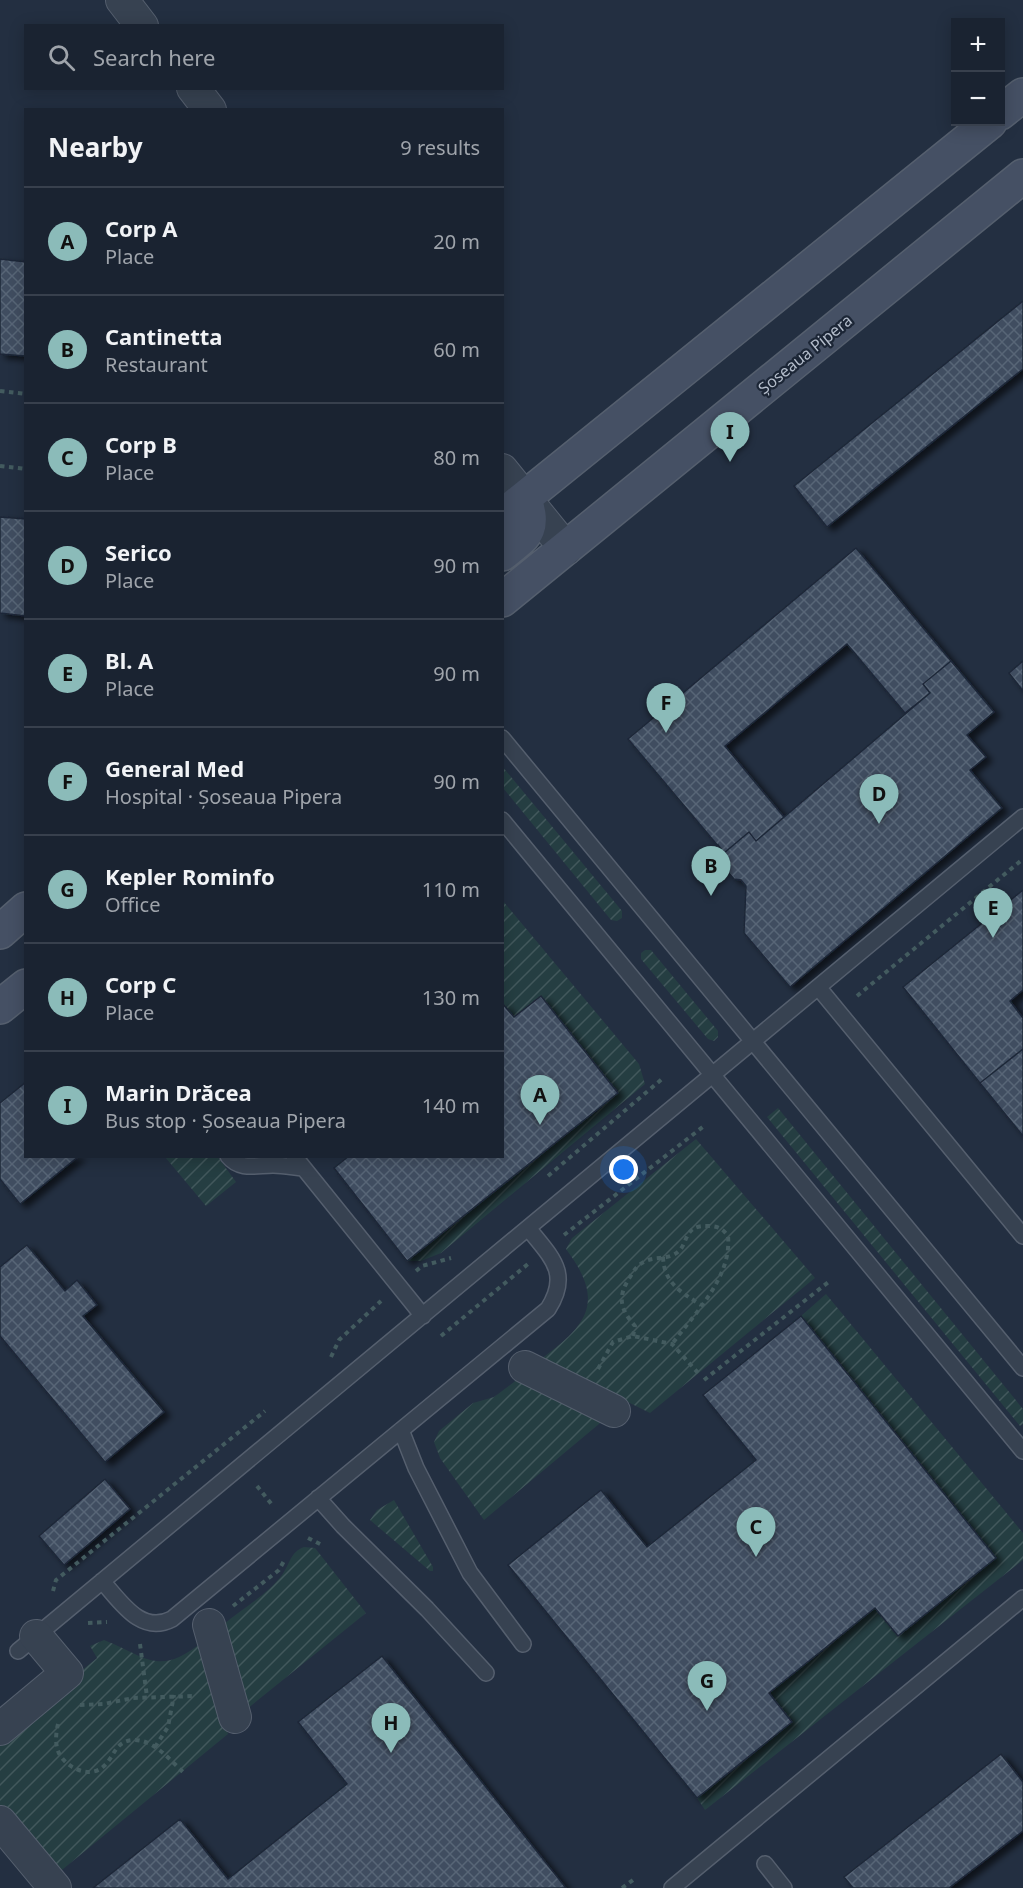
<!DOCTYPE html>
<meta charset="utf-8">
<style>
:root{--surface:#1a2331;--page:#272f3d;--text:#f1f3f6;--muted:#9fa4ab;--line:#38404d;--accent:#8bbbb9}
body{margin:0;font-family:"Noto Sans",sans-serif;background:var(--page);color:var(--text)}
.controls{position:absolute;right:18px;top:18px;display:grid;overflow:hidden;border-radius:0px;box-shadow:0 3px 15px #0003}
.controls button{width:54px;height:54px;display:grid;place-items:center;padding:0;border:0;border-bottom:2px solid var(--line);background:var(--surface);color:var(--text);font:30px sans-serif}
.you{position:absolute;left:624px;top:1170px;width:21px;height:21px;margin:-15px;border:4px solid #fff;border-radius:50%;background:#1a73e8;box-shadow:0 0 0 9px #1a73e833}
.badge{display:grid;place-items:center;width:39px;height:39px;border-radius:50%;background:var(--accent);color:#111;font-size:20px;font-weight:700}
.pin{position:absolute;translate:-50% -50px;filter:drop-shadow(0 2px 3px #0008)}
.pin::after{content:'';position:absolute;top:32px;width:21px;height:18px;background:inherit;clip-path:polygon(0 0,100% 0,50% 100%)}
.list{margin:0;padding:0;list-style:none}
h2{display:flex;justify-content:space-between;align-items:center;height:78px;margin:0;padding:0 24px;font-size:26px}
h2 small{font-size:20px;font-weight:400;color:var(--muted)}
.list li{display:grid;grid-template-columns:39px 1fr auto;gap:18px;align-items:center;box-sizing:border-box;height:108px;padding:0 24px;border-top:2px solid var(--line)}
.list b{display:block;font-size:22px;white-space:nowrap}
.list p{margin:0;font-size:20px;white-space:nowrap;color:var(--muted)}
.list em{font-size:20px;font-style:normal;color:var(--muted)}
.icon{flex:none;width:33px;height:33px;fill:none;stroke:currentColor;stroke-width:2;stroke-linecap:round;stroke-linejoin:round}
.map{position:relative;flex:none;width:1023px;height:1888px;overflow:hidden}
.search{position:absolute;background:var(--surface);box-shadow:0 3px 15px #0003;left:24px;top:24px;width:480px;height:66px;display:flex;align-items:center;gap:15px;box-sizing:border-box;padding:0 21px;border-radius:0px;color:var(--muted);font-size:22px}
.panel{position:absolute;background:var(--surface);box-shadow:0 3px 15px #0003;left:24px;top:108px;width:480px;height:1050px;border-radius:0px}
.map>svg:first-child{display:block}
</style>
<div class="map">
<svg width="1023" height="1888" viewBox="0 0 1023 1888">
<defs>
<pattern id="garden-furrows" width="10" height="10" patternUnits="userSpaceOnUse" patternTransform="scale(1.5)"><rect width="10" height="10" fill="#253e42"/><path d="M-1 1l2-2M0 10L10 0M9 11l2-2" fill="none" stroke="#42585c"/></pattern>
<pattern id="building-cross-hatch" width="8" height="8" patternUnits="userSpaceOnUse" patternTransform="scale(1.5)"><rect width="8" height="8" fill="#3f4d61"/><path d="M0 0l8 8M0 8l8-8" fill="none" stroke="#586576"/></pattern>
<filter id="shadow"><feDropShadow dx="6" dy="4" stdDeviation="3" flood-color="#0009"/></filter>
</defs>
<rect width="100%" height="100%" fill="#232f41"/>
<path fill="url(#garden-furrows)" d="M502,766L622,911V918L617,921L611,920L503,788Z
M503,901L639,1064L645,1084L441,1253L421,1261H407L618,1093L541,996L514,1017L503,1003Z
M645,950H651L718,1031V1037L714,1041L708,1039L641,959V953Z
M778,1108L1023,1409V1424L1020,1426L767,1117Z
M696,1139L815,1278L650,1413L541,1359C589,1324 605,1301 566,1249L572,1238Z
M165,1157H218L236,1182L206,1206Z
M826,1294L1023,1533V1560L705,1810L697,1798L792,1722L769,1693L875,1608L898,1636L996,1558L801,1316Z
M522,1376L605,1419L484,1520L440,1458L434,1442L439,1431L473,1403L494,1397Z
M394,1500L433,1567V1571H430L370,1520L377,1510Z
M304,1547L315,1548L366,1613L247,1709L224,1624C242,1609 268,1594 282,1575C290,1564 290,1552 304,1547Z
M104,1640C147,1657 159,1677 202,1642L228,1734L57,1874L0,1808V1737L97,1658L90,1646Z"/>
<path fill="url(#building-cross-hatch)" stroke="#1e2838" stroke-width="1.5" filter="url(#shadow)" d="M0,259L26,262V356L0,354Z
M1023,301V369L827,527L794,486Z
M0,517L26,519V616L0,613Z
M856,548L951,661L923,684L930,693L905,713L847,644L725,746L784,817L756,841L749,832L724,853L628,739Z
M951,661L994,712L967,735L986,757L970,770L1002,808L790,987L744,933L746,886L741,880L734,879L711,852L718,845L724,853L749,832L756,841L930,693L923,684Z
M1023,661V691L1009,673Z
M1023,890V990L1010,1001L1023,1018V1049L980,1083L903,987Z
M541,996L618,1093L407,1261L334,1168L349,1156H502V1003L514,1017Z
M1023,1049V1136L980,1083Z
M26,1082V1156H79L20,1204L0,1179V1103Z
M27,1245L65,1291L77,1280L97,1305L83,1316L164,1412L105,1462L0,1336V1267Z
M801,1316L996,1558L898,1636L875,1608L769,1693L792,1722L697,1798L508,1565L601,1490L647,1547L756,1460L703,1395Z
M105,1479L130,1509L64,1565L39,1536Z
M382,1656L566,1888H93L180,1819L228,1879L347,1784L298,1722Z
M1001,1754L1023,1782V1831L949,1888H853L844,1877Z"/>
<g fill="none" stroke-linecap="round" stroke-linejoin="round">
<defs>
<path id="lane" d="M502,738L1023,1368
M502,820L1023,1451
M818,987L1023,1236
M228,1156C240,1171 257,1165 273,1165C283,1165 293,1167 303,1168
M294,1156L423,1316
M401,1430L416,1468L470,1573L523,1644
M318,1498L343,1526L427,1609L486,1673
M102,1581C121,1602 141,1635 172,1619L548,1309C571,1273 551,1257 528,1228
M18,1651L1023,817
M765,1864L784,1888
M672,1888L1023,1598"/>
<path id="street" d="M122,0L142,26
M193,88L210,110
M502,470L566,549
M525,1367L614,1411
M209,1625L235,1717
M0,1729L67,1673L36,1636
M0,1822L55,1888"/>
<path id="secondary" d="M1000,113L1023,95
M502,516L990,122
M502,554C528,533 535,531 525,498
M502,600L1023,176
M0,932L26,909
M0,1007L26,986"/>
</defs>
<use href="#lane" stroke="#555f6e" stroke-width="18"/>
<use href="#street" stroke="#555f6e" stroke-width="34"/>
<use href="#secondary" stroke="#555f6e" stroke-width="36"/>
<path stroke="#435b5f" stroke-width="4" stroke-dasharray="4.5 4.5" stroke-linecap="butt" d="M0,391L26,394
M0,466L26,469
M857,996L1023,859
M548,1176L662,1079
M564,1235L704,1126
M663,1257C664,1283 681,1292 701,1305
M416,1271L422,1266L451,1258
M441,1336L528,1264
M633,1336L635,1326C620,1309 617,1297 630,1277C634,1270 638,1264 646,1261C654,1257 665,1259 673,1255C691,1247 680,1224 709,1226C718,1226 723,1229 728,1236C732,1277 695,1313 672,1344
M331,1357L339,1340L381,1301
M598,1369L613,1342L633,1336L672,1344L699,1374
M704,1380L831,1280
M257,1486L273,1506
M308,1538L324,1546
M53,1591L56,1580L265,1411
M233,1606L279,1570L285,1559
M88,1623L107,1622
M140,1644L147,1697
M80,1705L104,1704L133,1698L195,1696
M58,1724C56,1732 55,1743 58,1751C64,1767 90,1780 104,1766C115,1756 115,1741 133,1740C153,1739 169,1759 183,1772
M155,1747L168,1727L174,1695
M622,1888L633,1880"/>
<use href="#lane" stroke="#374251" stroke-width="15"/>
<use href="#street" stroke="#374251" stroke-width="32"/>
<use href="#secondary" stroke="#455064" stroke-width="33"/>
</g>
<g text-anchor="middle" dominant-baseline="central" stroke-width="4.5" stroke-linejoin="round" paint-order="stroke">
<g font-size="16" fill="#b4bdcb" stroke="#1c2636">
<text transform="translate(805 354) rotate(-39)">Șoseaua Pipera</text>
</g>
</g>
</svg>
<div class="controls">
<button>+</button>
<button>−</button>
</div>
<div class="you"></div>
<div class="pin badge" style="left:540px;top:1125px">A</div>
<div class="pin badge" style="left:711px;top:896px">B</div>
<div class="pin badge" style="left:756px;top:1557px">C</div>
<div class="pin badge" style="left:879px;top:824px">D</div>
<div class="pin badge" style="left:993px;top:938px">E</div>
<div class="pin badge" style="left:666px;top:733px">F</div>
<div class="pin badge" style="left:707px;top:1711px">G</div>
<div class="pin badge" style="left:391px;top:1753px">H</div>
<div class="pin badge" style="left:730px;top:462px">I</div>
<div class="search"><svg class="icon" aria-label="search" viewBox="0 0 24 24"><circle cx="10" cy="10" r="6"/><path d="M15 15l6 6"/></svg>Search here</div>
<section class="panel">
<h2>Nearby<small>9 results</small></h2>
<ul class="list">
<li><span class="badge">A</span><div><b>Corp A</b><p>Place</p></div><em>20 m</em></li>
<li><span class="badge">B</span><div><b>Cantinetta</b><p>Restaurant</p></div><em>60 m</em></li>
<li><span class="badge">C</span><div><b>Corp B</b><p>Place</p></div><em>80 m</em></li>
<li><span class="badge">D</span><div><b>Serico</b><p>Place</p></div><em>90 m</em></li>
<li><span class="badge">E</span><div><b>Bl. A</b><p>Place</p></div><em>90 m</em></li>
<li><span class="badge">F</span><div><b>General Med</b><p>Hospital · Șoseaua Pipera</p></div><em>90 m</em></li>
<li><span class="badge">G</span><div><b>Kepler Rominfo</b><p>Office</p></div><em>110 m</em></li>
<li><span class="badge">H</span><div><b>Corp C</b><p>Place</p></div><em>130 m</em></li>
<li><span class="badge">I</span><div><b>Marin Drăcea</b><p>Bus stop · Șoseaua Pipera</p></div><em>140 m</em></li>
</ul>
</section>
</div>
